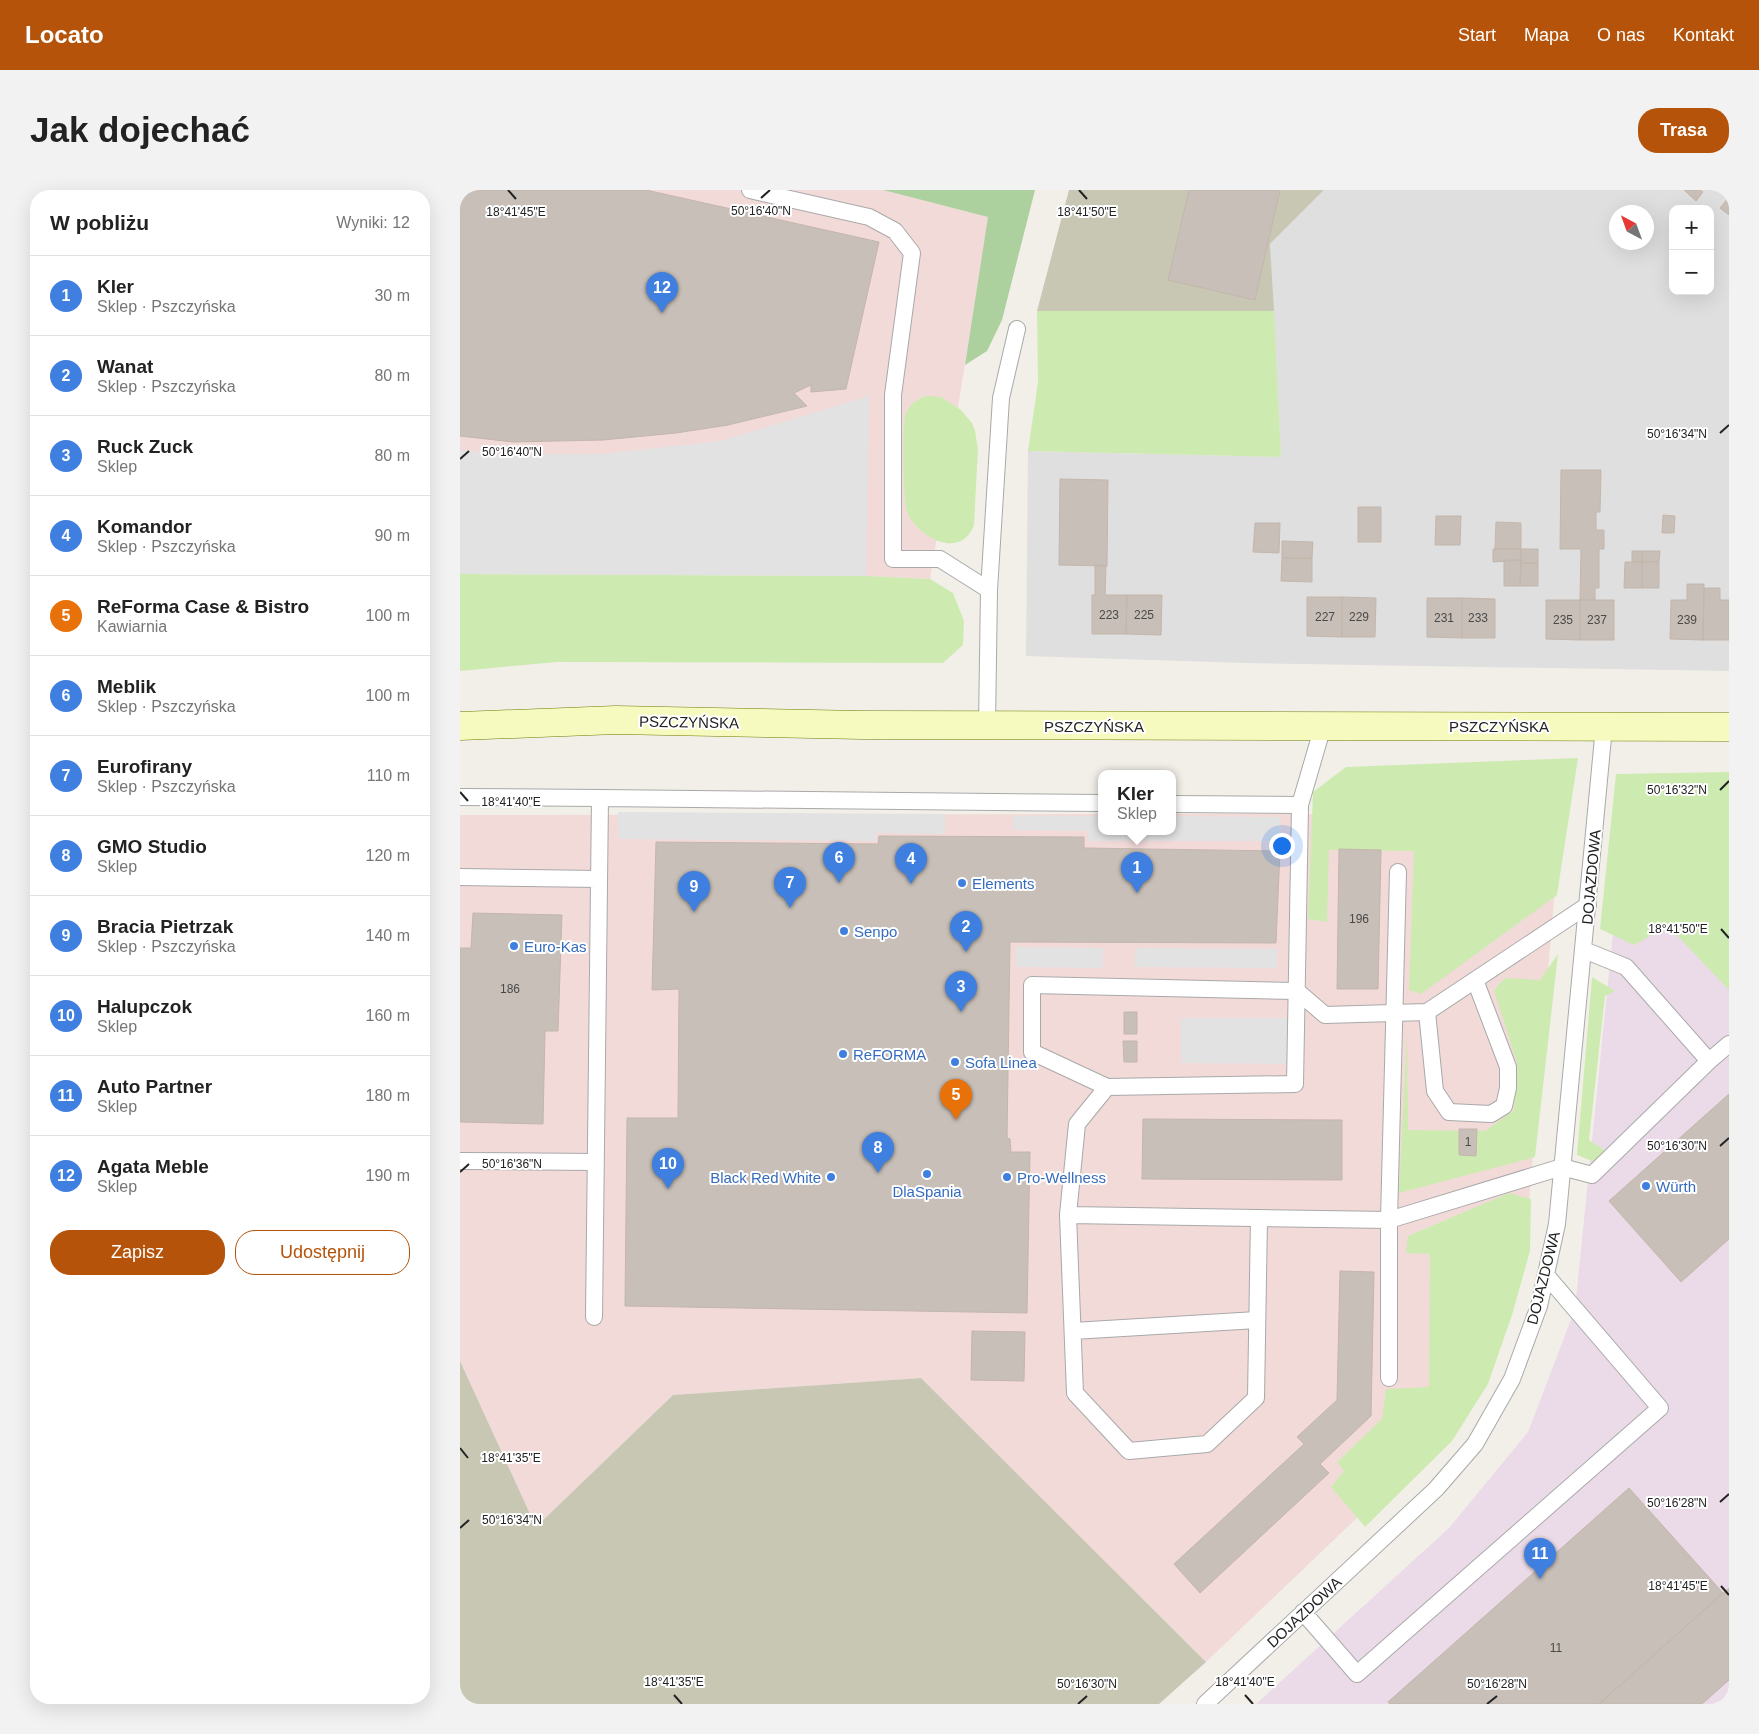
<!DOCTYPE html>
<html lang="pl">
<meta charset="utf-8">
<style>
:root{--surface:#fff;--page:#f2f2f2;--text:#222;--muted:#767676;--line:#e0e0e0;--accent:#b45309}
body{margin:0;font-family:Helvetica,sans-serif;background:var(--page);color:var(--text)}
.controls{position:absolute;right:15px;top:15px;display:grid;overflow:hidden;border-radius:10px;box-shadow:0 5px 20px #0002}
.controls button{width:45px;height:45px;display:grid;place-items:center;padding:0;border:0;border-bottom:1px solid var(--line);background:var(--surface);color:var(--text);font:25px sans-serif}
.compass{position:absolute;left:1149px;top:15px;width:45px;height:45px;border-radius:50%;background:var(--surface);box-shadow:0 5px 20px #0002;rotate:319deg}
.you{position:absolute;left:821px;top:655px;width:18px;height:18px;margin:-12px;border:4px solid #fff;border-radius:50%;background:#1a73e8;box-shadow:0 0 0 8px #1a73e833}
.badge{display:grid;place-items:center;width:32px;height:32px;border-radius:50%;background:var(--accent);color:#fff;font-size:16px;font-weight:700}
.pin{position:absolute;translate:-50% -41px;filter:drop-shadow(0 1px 2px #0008)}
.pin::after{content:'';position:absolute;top:26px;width:18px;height:15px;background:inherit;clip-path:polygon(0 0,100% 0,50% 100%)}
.popup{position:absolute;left:638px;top:580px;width:78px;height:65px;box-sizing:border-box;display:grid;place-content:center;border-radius:10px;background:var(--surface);filter:drop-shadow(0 1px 4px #0005);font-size:16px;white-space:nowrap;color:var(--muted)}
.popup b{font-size:19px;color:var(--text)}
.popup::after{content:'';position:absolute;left:50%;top:100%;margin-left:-10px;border:10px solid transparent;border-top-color:var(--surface)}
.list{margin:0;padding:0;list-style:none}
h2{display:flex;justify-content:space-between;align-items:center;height:65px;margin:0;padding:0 20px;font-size:21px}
h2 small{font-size:16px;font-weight:400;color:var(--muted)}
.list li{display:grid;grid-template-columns:32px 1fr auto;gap:15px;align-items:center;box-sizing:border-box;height:80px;padding:0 20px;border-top:1px solid var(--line)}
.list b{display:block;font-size:19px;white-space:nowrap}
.list p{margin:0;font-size:16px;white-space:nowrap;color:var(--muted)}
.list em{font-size:16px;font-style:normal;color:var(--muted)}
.actions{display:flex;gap:10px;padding:15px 20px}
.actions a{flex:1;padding:11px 0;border:1px solid var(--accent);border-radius:20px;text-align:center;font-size:18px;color:var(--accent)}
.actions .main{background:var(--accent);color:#fff}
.map{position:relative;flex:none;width:1269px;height:1514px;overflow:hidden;border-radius:20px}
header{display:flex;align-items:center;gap:30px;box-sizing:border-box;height:70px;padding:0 25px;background:var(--accent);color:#fff}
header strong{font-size:24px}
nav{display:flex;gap:28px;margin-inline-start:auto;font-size:18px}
.intro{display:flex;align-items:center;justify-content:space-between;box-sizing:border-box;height:120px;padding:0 30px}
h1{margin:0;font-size:35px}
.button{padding:12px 22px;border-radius:20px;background:var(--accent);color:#fff;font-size:18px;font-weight:700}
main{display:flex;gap:30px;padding:0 30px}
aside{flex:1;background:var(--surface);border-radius:20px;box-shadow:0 5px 20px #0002}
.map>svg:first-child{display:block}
</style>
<header>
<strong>Locato</strong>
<nav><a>Start</a><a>Mapa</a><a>O nas</a><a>Kontakt</a></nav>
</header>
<div class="intro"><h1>Jak dojechać</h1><a class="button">Trasa</a></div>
<main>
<aside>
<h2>W pobliżu<small>Wyniki: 12</small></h2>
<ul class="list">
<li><span class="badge" style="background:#3f7fe0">1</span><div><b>Kler</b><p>Sklep · Pszczyńska</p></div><em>30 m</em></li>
<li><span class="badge" style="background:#3f7fe0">2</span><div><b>Wanat</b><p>Sklep · Pszczyńska</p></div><em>80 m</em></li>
<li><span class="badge" style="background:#3f7fe0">3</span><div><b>Ruck Zuck</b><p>Sklep</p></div><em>80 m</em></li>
<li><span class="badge" style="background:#3f7fe0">4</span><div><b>Komandor</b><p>Sklep · Pszczyńska</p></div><em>90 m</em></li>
<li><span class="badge" style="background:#e8710a">5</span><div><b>ReForma Case &amp; Bistro</b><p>Kawiarnia</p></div><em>100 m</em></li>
<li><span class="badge" style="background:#3f7fe0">6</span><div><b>Meblik</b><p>Sklep · Pszczyńska</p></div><em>100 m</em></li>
<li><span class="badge" style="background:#3f7fe0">7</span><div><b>Eurofirany</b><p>Sklep · Pszczyńska</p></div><em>110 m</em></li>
<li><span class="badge" style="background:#3f7fe0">8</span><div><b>GMO Studio</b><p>Sklep</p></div><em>120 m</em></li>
<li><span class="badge" style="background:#3f7fe0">9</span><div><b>Bracia Pietrzak</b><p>Sklep · Pszczyńska</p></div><em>140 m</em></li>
<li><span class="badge" style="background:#3f7fe0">10</span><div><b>Halupczok</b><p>Sklep</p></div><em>160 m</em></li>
<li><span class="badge" style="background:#3f7fe0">11</span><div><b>Auto Partner</b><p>Sklep</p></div><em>180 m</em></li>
<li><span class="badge" style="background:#3f7fe0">12</span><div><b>Agata Meble</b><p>Sklep</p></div><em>190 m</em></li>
</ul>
<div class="actions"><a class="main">Zapisz</a><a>Udostępnij</a></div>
</aside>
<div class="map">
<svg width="1269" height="1514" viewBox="0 0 1269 1514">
<rect width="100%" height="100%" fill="#f2efe9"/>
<path fill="#e0dfdf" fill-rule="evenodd" d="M864,0H1269V481L785,473L566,466L568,261L821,267L810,54ZM1213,19H1250V101H1213ZM1156,22H1186V52H1156Z"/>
<path fill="#f2dad9" d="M0,0H423L529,27L470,389L406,386L0,384Z
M642,624V642H712V624H1101L1067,1036L967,1261L746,1472L461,1188L213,1205L76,1337L0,1171V625Z"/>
<path fill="#ebdbe8" d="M1165,624H1269V1514H796L989,1338L1068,1242L1115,1119Z"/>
<path fill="#c7c7b4" d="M609,0H864L810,54L814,121H577Z
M0,1171L76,1337L213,1205L461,1188L746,1472L699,1514H0Z"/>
<path fill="#cdebb0" d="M577,121H814L821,267L568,261L578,192Z
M466,206L481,207L501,220L512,233L515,241L518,259L514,335C501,371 457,347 447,322C443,312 442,231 446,223C450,214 457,209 466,206Z
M0,384L406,386L470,389L493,403L504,431L503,455L483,473L97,472L0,481Z
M1118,568L1097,705L961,804L949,800L954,661L869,660L867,732L848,729L853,602L886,577Z
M1269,582V800L1208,736L1174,755L1140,739L1156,584Z
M1098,764L1075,967L939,1003L947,841L948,940L1025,941L1054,920L1057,873L1034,800L1045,788L1080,790Z
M1132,787L1155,801L1145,806L1129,950L1146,961L1142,975L1117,965Z
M1049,1003L1071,1009L1070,1061L1052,1125L1028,1194L992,1251L905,1337L871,1297L884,1281L877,1272L922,1229L926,1199L969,1197L970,1064L946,1063L948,1046Z"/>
<path fill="#add19e" d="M423,0H575L542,130L527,161L505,175L528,27Z"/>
<path fill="#e2e2e2" d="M409,206L406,386L0,384V260L36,264H141L261,251Z
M158,622L485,624V644L416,643V651L158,649Z
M553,626H642V642H712V626L820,627V651H628V641L553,640Z
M556,757L643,758V778L556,777Z
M675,758L817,759V778L675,777Z
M721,828H829V874L721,873Z"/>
<path fill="#c7bfb8" stroke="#c4b6ab" d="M0,0H186L419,52L386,199L351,202V195L334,203L347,216L268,235L216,243L143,250L53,252L0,246Z
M729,0H820L795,110L708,90Z
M1224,0H1240L1243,2L1236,11Z
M1269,7V25L1260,18Z
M1101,280H1141L1140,322H1136V340H1144V359H1139V398H1135V410H1120L1121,359H1100Z
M600,289L648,290L647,376L599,375Z
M898,317H921V352H898Z
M1203,325L1215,326L1214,343H1202Z
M976,326H1001L1000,355H975Z
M1036,332L1061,333V359H1035Z
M795,333H820L819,363L793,362Z
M822,351L853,352L852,368H822Z
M1033,359H1061V370L1033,372Z
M1061,359H1078V373H1061Z
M1172,361H1182V372H1172Z
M1182,361H1200L1199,372H1182Z
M822,368H852V392L821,391Z
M1044,370H1061L1060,396H1044Z
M1165,372H1182V398H1164Z
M1182,372H1199V398H1182Z
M1061,373H1078V396H1060Z
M635,375L646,376L645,405H667L666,444H632V405H635Z
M1227,394H1244L1243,450L1210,449L1211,410H1227Z
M1244,398H1260V410H1269V450H1243Z
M667,405H702L701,445L666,444Z
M847,407H882V447L847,446Z
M882,407L916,408L915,447H882Z
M967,408H1002V448L967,447Z
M1002,408L1035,409V448H1002Z
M1086,410H1120V450L1086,449Z
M1120,410H1154V450H1120Z
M419,646L624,647V658L820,661L816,753L550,752L547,948L550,949L551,962H570L567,1123L165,1116L167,928H218L219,799L192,800L196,652L418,654Z
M879,659L921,660L918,799H877Z
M13,723L102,725L98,841H85L83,934L0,932V758H11Z
M664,822H677V844H664Z
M663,851H677V872H664Z
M1269,904V1049L1221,1092L1149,1011Z
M683,929L882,930V990L682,989Z
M999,939H1017L1016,966L999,965Z
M880,1081L914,1082L911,1226L860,1274L869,1283L740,1403L714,1374L844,1254L837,1247L877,1210Z
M512,1141L565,1142L564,1191L511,1190Z
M1169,1298L1263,1403L1139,1514H930L928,1512Z
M1269,1398V1490L1242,1514H1139Z"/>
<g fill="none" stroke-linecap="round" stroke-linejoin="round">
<defs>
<path id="lane" d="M290,0L409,27L435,41L452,63L433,205V369H480L529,400
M527,535L529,400L541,208L557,139
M863,536L840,615L835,894L647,897L572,862V795L837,801L865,825L967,822L1128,715
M0,607L140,608
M712,614L840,615
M0,687L139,689
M967,822L975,901L989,922L1031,924L1044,916L1048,898V877L1015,790
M1249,871L1269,854
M647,897L617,934L608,1025L615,1203L669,1261L747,1254L796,1208L799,1028
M0,971L135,972
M608,1025L929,1030L1102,977L1132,985L1249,871L1166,777L1124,760
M134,1127L140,608L642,613
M613,1141L797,1130
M929,1188V1030L938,682
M843,1422L897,1484L1200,1218L1086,1085
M745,1514L976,1299L1015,1254L1052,1189L1079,1116L1097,1034L1144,537"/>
<path id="secondary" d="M0,536L156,530L402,535L1269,537"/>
</defs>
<use href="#lane" stroke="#a9a9a9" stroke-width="18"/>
<use href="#secondary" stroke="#707d05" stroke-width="29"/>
<use href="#lane" stroke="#fff" stroke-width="16"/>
<use href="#secondary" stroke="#f7fabf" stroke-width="28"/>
</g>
<path fill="none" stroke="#222" stroke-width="2" d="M48,0L56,9M619,0L627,9M301,8L310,0M1260,243L1269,235M0,269L9,261M1260,600L1269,591M0,602L8,611M1261,739L1269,748M1260,956L1269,948M0,982L9,974M0,1258L8,1268M1260,1312L1269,1304M0,1338L9,1330M1261,1396L1269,1405M214,1505L222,1514M785,1505L793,1514M618,1514L627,1506M1027,1514L1037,1506"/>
<g fill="#3f7fe0" stroke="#fff" stroke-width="2">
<circle cx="502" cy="693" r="5"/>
<circle cx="384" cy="741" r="5"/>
<circle cx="54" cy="756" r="5"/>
<circle cx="383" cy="864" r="5"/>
<circle cx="495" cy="872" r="5"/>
<circle cx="467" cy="984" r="5"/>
<circle cx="371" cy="987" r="5"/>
<circle cx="547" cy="987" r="5"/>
<circle cx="1186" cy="996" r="5"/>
</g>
<g text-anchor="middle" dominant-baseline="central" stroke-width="4" stroke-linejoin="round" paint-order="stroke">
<g font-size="12" fill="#4b4948">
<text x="649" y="425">223</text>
<text x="684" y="425">225</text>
<text x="865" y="427">227</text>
<text x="899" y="427">229</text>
<text x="984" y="428">231</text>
<text x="1018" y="428">233</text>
<text x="1103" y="430">235</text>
<text x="1137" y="430">237</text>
<text x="1227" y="430">239</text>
<text x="899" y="729">196</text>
<text x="50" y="799">186</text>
<text x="1008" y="952">1</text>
<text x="1096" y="1458">11</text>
</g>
<g font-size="15" fill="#222" stroke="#fff">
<text transform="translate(229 532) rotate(1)">PSZCZYŃSKA</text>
<text x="634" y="536">PSZCZYŃSKA</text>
<text x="1039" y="536">PSZCZYŃSKA</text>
<text transform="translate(1131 687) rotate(-85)">DOJAZDOWA</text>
<text transform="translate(1083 1088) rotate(-76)">DOJAZDOWA</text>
<text transform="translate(844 1422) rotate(-43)">DOJAZDOWA</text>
</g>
<g font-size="15" fill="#366cbe" stroke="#fff" text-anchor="start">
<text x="512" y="693">Elements</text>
<text x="394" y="741">Senpo</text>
<text x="64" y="756">Euro-Kas</text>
<text x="393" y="864">ReFORMA</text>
<text x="505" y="872">Sofa Linea</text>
<text x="361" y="987" text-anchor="end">Black Red White</text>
<text x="557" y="987">Pro-Wellness</text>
<text x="1196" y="996">Würth</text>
<text x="467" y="1001" text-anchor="middle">DlaSpania</text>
</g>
</g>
<g font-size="12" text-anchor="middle" fill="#222" stroke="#fff" stroke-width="4" stroke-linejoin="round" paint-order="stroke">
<text x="301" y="25">50°16'40"N</text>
<text x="56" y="26">18°41'45"E</text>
<text x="627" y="26">18°41'50"E</text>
<text x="1217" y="248">50°16'34"N</text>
<text x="52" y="266">50°16'40"N</text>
<text x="1217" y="604">50°16'32"N</text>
<text x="51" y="616">18°41'40"E</text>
<text x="1218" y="743">18°41'50"E</text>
<text x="1217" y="960">50°16'30"N</text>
<text x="52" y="978">50°16'36"N</text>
<text x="51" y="1272">18°41'35"E</text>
<text x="1217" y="1317">50°16'28"N</text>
<text x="52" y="1334">50°16'34"N</text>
<text x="1218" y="1400">18°41'45"E</text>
<text x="214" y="1496">18°41'35"E</text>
<text x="785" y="1496">18°41'40"E</text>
<text x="627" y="1498">50°16'30"N</text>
<text x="1037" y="1498">50°16'28"N</text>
</g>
</svg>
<div class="controls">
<button>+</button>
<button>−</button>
</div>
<svg class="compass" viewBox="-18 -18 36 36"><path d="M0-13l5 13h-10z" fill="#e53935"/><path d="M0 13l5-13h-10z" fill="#767676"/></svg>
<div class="you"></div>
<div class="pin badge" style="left:677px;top:703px;background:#3f7fe0">1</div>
<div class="popup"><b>Kler</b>Sklep</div>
<div class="pin badge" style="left:506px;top:762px;background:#3f7fe0">2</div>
<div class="pin badge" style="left:501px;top:822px;background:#3f7fe0">3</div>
<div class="pin badge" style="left:451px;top:694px;background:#3f7fe0">4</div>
<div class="pin badge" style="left:496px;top:930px;background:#e8710a">5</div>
<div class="pin badge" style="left:379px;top:693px;background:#3f7fe0">6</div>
<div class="pin badge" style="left:330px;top:718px;background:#3f7fe0">7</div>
<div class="pin badge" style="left:418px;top:983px;background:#3f7fe0">8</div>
<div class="pin badge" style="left:234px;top:722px;background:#3f7fe0">9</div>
<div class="pin badge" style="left:208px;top:999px;background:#3f7fe0">10</div>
<div class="pin badge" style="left:1080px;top:1389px;background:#3f7fe0">11</div>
<div class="pin badge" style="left:202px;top:123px;background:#3f7fe0">12</div>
</div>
</main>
